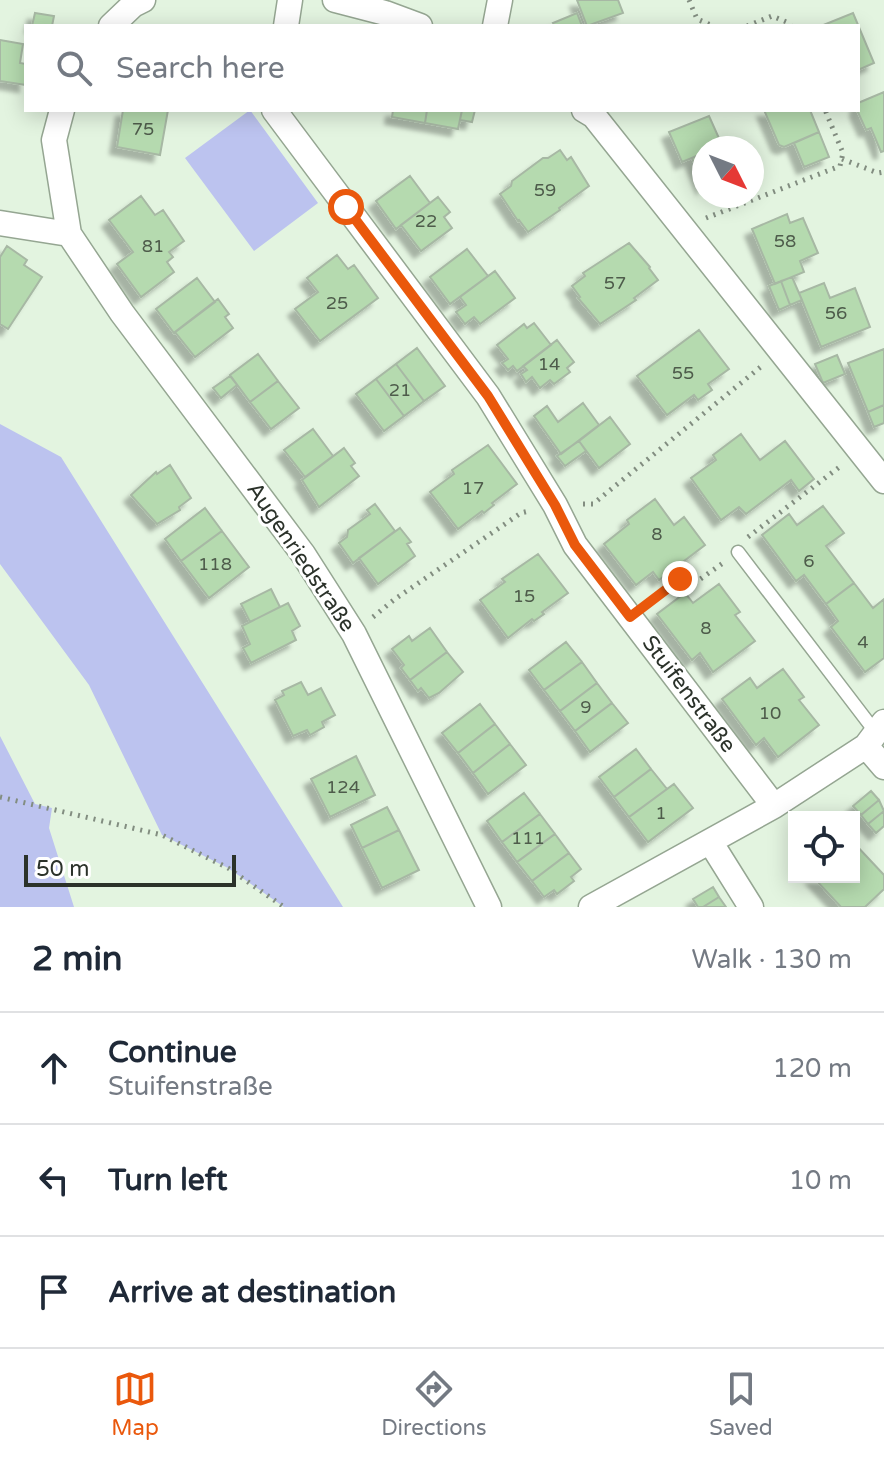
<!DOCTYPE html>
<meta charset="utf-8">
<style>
:root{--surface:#fff;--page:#f2f2f3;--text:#1f2937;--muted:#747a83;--line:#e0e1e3;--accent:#ea580c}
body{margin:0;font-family:"Varela Round",sans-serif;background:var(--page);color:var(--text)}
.controls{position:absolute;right:24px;bottom:24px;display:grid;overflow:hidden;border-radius:0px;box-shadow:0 4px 20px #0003}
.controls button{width:72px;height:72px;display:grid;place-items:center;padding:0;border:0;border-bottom:2px solid var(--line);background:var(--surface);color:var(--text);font:40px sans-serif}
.compass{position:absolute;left:692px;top:136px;width:72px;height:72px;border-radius:50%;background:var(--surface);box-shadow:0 4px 20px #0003;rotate:132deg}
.scale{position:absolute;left:24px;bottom:20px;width:212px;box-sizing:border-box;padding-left:8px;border:4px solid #2b322a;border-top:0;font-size:22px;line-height:28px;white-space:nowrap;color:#2b322a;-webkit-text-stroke:6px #fff;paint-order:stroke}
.stop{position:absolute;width:24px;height:24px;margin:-18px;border:6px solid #ea580c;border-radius:50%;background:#fff}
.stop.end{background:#ea580c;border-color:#fff;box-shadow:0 2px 8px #0008}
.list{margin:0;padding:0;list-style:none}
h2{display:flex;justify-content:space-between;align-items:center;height:104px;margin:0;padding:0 32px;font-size:34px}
h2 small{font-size:26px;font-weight:400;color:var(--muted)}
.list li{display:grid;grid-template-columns:52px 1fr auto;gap:24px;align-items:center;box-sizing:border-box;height:112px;padding:0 32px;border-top:2px solid var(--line)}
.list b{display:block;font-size:30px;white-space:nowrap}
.list p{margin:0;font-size:26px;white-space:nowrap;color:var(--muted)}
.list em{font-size:26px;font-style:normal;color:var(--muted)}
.icon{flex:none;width:44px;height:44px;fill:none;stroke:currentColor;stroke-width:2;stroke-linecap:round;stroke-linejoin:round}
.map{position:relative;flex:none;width:884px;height:907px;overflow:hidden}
.search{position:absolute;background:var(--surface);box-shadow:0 4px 20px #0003;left:24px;right:24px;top:24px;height:88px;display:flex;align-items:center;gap:20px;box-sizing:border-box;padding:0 28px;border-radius:0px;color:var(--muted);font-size:30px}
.sheet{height:440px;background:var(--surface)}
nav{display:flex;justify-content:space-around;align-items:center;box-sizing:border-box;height:112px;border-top:2px solid var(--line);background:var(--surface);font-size:22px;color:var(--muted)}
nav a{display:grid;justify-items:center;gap:4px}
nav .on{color:var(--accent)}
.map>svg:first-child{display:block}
</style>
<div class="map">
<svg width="884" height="907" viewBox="0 0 884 907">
<defs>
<filter id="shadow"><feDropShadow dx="-7" dy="7" stdDeviation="2" flood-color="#0004"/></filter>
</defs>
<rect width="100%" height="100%" fill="#e3f4e0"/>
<path fill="#bcc3ef" d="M250,110L318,203L254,251L185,158Z
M0,424L61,457L343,907H284L228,868L162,835L89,685L0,564Z
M0,736L35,804L52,808L49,828L74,907H0Z"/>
<path fill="#b5daaf" stroke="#a7b8a4" stroke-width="2" filter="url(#shadow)" d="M577,0H618L623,13L587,26Z
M35,13L54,16L52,26H32Z
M577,13L582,26H555L553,23Z
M853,13L874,63L858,70V26H821Z
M0,40L23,44L20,63L26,64V85L0,81Z
M884,92V151L881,152L871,128L866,130L857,110L858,103Z
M123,110H168L160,155L117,147Z
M393,110H427L425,123L392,117Z
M427,110H462L458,129L425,123Z
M462,110H475L472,122L460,120Z
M764,110H810L819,132L784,147L779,145Z
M709,116L722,145L704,148V153L682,162L669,132Z
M819,132L829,157L804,167L794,143Z
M560,150L567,160L571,157L589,186L559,208L560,210L528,232L519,220L518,221L500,194L511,186L512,181L543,158H548Z
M704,153V188L692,158Z
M410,176L430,203L396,229L376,201Z
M141,196L155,215L163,210L184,241L169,252L173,257L167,262L174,272L141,297L117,264L133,252L109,220Z
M438,197L450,212L444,217L452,228L421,251L401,225Z
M787,214L790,223L803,218L818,253L800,261L804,272L775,284L752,229Z
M629,243L650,267L649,268L658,280L634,298L636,300L600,324L578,298L580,297L572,286L585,276L583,273Z
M7,246L27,260L24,265L42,277L8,329L0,324V257Z
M467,249L488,276L450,304L430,277Z
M337,255L348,269L354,265L378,298L320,341L295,309L318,292L307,278Z
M495,271L515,298L480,324L474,317L465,324L456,312L466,305L460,297Z
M792,277L802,300L790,305L781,281Z
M197,278L215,302L174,333L156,309Z
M781,281L790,305L779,310L769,286Z
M824,283L830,298L855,288L870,327L821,347L799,293Z
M218,299L229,314L225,317L233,328L195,357L175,332Z
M534,323L551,345L517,371L513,366L508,370L502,363L508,359L497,345L524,324L527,328Z
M699,330L729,369L708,384L712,390L698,400L694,395L667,415L637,376Z
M557,340L574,362L567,368L570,372L554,384L550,380L540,388L532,377L526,382L521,374L527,370L523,366Z
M417,348L445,386L424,401L396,364Z
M884,349V405L868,412L848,363Z
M258,354L278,381L250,402L230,375Z
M837,355L845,374L823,383L815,364Z
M396,364L424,401L404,416L376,379Z
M230,376L237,385L221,398L213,388Z
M376,379L404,416L384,431L356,394Z
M278,381L299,408L271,429L250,402Z
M583,403L599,425L561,454L534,416L547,406L558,422Z
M884,405V423L874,427L868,412Z
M610,417L630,444L599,468L579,441Z
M313,429L333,456L305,477L284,450Z
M741,434L760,460L785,441L814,479L799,491L791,480L746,514L739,507L721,520L691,478L716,460L713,455Z
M579,441L586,451L565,466L557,456Z
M488,445L517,484L492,503L494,505L484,513L482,511L458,529L430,492L454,474L452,470Z
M344,448L355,463L351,466L359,476L319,507L302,480Z
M170,465L191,498L179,507L180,510L157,524L131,495L156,472L157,474Z
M655,499L674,525L684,517L705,545L659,580L653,572L636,585L604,544L629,524L627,520Z
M375,504L395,531L353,563L339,543L347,537L348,530L370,514L367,510Z
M823,506L844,533L826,546L854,583L826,604L804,575L796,581L762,535L789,514L797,525Z
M205,508L222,531L181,561L165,539Z
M400,528L411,542L407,544L415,556L378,584L359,558Z
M222,531L249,567L209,598L181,561Z
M538,554L568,593L542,612L544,614L534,621L532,619L508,638L480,600L505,582L502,579Z
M854,583L873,608L884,599V658L865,672L831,627L838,621L826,604Z
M719,584L740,612L735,615L755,641L713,672L700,653L692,660L657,614L685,593L693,603Z
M271,589L280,607L250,622L241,604Z
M288,603L300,626L292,631L296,640L251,663L243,648L250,644L242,626Z
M430,628L447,652L410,680L401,668L404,665L392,649L409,636L412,641Z
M566,642L582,662L544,690L529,670Z
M447,652L463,672L439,693L429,698L421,688L418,691L410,680Z
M582,662L597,683L560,711L544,690Z
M783,669L804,697L799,700L819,725L778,757L764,738L756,745L722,699L750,678L757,688Z
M301,682L308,695L321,688L335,715L322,722L324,727L310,735L307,730L293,736L275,700L284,695L282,691Z
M597,683L612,703L575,731L560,711Z
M612,703L628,723L590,752L575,731Z
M480,704L495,724L458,753L442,733Z
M495,724L510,744L473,773L458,753Z
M510,744L526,765L488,794L473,773Z
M636,749L651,769L614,797L599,777Z
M356,756L375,795L330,817L311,779Z
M651,769L667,789L629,817L614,797Z
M674,784L693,808L648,842L629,817Z
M871,791L879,800L861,815L853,806Z
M524,793L540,814L502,842L487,821Z
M879,800L884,811L868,824L861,815Z
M387,807L399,830L362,848L351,825Z
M884,811V826L876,833L868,824Z
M540,814L555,834L517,862L502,842Z
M399,830L419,870L382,888L362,848Z
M555,834L569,853L532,881L517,862Z
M854,843L884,875V889L865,907H841L813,877H854Z
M569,853L581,869L571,877L574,881L557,894L554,890L544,897L532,881Z
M713,887L719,897L703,907H698L693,899Z
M719,897L726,907H703Z"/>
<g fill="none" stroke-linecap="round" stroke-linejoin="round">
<defs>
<path id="lane" d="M738,552L877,734"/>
<path id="street" d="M335,0L385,13L420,26
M111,26L133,5L143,0
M286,26L290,0
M495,26L500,0
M62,110L54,140L69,234L122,313L303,554L354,634L489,907
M274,110L488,396L555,505L575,545L774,806
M584,110L594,116L884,481
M0,223L69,234
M866,746L884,767
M711,843L751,907
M591,907L774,806L866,746L884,722"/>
</defs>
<use href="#lane" stroke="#95a692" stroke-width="15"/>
<use href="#street" stroke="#95a692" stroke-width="27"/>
<path stroke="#828d80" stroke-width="5" stroke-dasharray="2 6" stroke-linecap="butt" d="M689,0L697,19L713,26
M747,26L772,16L789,23L791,26
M842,159L878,173L884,172
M706,218L840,166L843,153L825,110
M583,504H593L763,365
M748,537L842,465
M650,602L680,579L689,587L723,563
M373,617L395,599L521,513L529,511
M0,797L162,835L228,868L284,907"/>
<use href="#lane" stroke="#fff" stroke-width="12"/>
<use href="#street" stroke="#fff" stroke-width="24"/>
</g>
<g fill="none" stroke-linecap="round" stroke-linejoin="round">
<path stroke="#ea580c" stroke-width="10" d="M346,207L488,396L555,505L575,545L630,617L680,579"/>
</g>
<g text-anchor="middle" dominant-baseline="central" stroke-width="6" stroke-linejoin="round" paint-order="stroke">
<g font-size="18" fill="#4e5c4b">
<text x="143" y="129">75</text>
<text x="545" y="190">59</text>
<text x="426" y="221">22</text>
<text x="785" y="241">58</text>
<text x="153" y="246">81</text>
<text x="615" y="283">57</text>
<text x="337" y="303">25</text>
<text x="836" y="313">56</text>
<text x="549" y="364">14</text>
<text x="683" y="373">55</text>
<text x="400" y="390">21</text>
<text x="473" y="488">17</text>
<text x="657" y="534">8</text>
<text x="809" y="561">6</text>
<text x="215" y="564">118</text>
<text x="524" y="596">15</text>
<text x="706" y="628">8</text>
<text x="863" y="642">4</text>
<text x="586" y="707">9</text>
<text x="770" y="713">10</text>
<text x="343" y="787">124</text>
<text x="661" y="813">1</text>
<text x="528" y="838">111</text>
</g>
<g font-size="22" fill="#2b322a" stroke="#fff">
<text transform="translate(301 557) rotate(56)">Augenriedstraße</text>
<text transform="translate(689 694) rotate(53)">Stuifenstraße</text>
</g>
</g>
</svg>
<div class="controls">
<button><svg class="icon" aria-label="locate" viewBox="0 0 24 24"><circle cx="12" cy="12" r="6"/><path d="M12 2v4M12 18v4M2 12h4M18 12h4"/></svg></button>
</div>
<svg class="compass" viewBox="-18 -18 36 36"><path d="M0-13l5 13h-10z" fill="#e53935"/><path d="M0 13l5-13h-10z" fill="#747a83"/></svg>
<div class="scale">50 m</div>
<div class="stop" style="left:346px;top:207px"></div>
<div class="stop end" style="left:680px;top:579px"></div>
<div class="search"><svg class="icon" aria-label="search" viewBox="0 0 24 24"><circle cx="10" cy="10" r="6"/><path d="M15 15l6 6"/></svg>Search here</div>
</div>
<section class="sheet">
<h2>2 min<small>Walk · 130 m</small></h2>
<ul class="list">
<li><svg class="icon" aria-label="ahead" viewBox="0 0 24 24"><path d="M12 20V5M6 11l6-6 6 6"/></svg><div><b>Continue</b><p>Stuifenstraße</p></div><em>120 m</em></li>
<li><svg class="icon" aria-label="left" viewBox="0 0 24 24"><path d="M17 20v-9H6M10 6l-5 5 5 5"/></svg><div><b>Turn left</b></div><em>10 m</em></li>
<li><svg class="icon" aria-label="arrive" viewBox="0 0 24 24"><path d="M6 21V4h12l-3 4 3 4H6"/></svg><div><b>Arrive at destination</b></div></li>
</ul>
</section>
<nav>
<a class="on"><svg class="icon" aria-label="map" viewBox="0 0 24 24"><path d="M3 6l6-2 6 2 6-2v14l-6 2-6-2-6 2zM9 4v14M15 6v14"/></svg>Map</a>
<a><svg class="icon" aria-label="directions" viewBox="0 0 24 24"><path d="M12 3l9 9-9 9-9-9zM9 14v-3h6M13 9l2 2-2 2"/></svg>Directions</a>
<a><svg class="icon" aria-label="saved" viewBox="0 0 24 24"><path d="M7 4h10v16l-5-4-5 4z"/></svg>Saved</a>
</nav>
